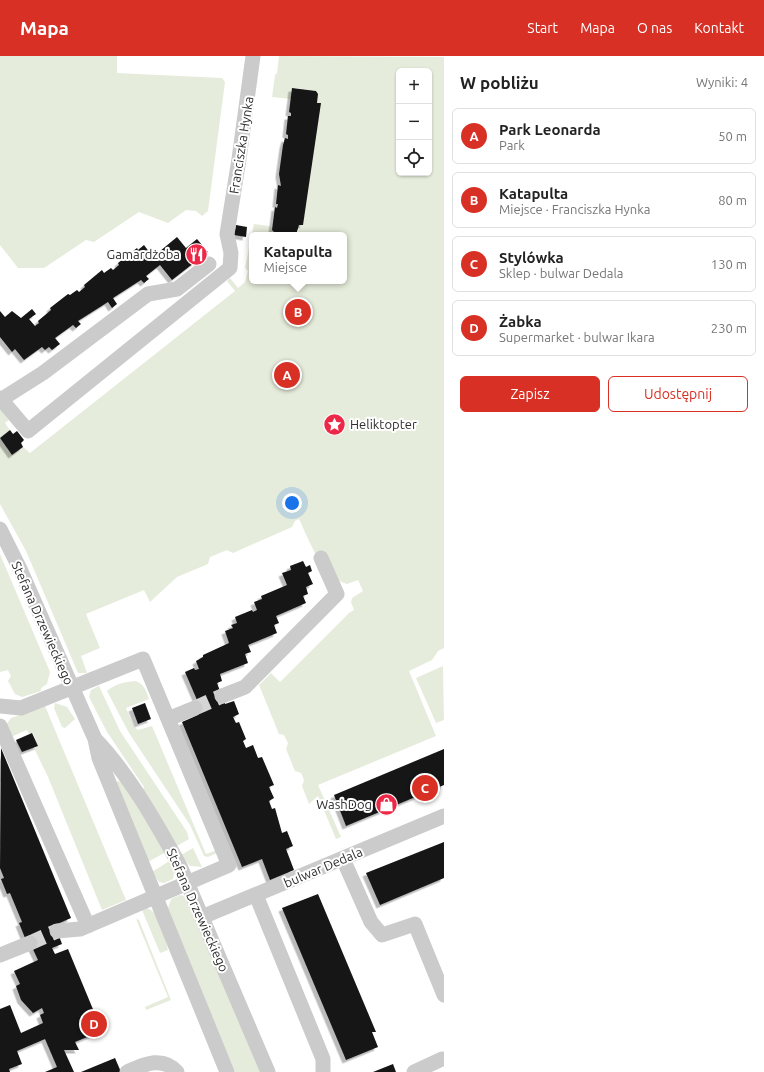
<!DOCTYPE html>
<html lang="pl">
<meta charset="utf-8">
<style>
:root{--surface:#fff;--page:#f2f2f2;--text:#222;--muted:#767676;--line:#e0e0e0;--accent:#d93025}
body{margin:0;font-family:Ubuntu,sans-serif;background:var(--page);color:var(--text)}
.controls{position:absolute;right:12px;top:12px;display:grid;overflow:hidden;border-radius:6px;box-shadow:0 1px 3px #0004}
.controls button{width:36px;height:36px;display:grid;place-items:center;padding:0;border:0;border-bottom:1px solid var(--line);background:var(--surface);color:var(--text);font:20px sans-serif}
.you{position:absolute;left:292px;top:447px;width:14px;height:14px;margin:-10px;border:3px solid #fff;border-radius:50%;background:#1a73e8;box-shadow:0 0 0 6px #1a73e833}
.badge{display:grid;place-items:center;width:26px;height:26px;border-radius:50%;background:var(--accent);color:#fff;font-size:13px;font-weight:700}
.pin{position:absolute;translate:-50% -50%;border:2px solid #fff;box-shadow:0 1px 4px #0006}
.popup{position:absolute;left:249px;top:176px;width:98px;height:52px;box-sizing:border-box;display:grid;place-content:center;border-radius:6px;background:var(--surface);filter:drop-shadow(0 1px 3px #0005);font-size:13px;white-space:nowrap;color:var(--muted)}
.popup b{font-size:15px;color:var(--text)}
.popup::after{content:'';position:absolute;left:50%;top:100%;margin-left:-8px;border:8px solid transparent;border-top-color:var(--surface)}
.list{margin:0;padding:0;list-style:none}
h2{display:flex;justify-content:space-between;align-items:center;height:52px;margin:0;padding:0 16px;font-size:17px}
h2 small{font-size:13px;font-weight:400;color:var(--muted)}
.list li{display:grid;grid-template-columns:26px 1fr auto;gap:12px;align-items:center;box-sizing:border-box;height:56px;margin:0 8px 8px;padding:0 8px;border:1px solid var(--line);border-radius:6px}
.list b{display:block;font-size:15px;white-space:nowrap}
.list p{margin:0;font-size:13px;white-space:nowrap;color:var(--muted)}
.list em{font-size:13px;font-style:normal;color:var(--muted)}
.actions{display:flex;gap:8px;padding:12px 16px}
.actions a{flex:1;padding:9px 0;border:1px solid var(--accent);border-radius:6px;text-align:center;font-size:14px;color:var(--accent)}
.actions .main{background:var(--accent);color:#fff}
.icon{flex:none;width:22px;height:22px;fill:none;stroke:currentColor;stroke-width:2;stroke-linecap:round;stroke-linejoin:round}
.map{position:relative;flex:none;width:444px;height:1016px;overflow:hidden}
header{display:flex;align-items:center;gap:24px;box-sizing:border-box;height:56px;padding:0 20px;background:var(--accent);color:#fff}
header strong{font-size:19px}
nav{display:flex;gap:22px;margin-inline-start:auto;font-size:14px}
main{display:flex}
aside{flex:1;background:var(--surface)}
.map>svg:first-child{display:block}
</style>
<header>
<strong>Mapa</strong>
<nav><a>Start</a><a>Mapa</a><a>O nas</a><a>Kontakt</a></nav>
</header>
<main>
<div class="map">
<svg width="444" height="1016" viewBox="0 0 444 1016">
<defs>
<filter id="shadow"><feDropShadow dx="-3.5" dy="3.5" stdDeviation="0" flood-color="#0004"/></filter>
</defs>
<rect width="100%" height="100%" fill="#fff"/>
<path fill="#e6ecdb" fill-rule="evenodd" d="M0,0H117V17L222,22L225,26L208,155L202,160L196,155L186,154L168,167L139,156L94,186L86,184L44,212H18L0,189Z
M279,0L444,1V592L438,595L432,604L409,615L436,680L318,729L341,781L336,783L318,740L309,748L302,730L304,724L301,717L295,715L286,693L288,687L284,679L279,678L259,629L271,617L280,626L349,557L354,554L351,546L352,542L363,535L358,524L347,528C322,521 309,484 299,463L295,465L292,471L233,497L227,494L210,501L208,508L177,521L150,546L144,534L86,558L100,592L81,600L87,617H78L26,495L0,448V382L12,399L23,391L30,397L235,235L227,225L230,222L238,232L245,226L248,215L245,212L254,168L270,170L274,176L293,179H252V225H344V179H296L298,177L320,47H317L318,38L316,35L296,32H294L291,43L272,41L275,19L277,17ZM399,15H429V117H399Z
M0,353L9,364L5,367L10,374L0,382Z
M0,498L50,616L47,628L41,632V635L22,641L15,638L8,625L11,620L8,614L0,616Z
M443,610L444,664L436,667L416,622Z
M135,625C144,627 146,635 149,643L126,652L134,671L138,674L152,670L206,798L217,794V797L208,801L204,800L190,769L129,677L107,635C115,628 124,626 135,625Z
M99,630L120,675L187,776L189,783L177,790L143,733L144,731L107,676L89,641L91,634Z
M55,647L67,651L75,663L65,672L62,671L54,652Z
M45,650L126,844L102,854L48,721L34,692L38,690L33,677L29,678L27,674L11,681L6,669L11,662Z
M118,725L121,726L166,796L148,806L116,727Z
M193,792L202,811L190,810L181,799Z
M171,804L175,813L173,823L164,827L159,826L152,816Z
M180,839L185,840L261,1016H235L168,852L171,843Z
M147,852C161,857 165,880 168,894L160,897L142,854Z
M136,863L139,864L171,944L146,954L145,951L168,941Z"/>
<path fill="#151515" filter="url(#shadow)" d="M292,32L316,35L318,38L317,47H321L303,169H299L296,179L274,176L272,174L275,151L277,152L278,148H276L278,129L281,130L279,118L283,89L285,82L288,83V79L286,78L288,60H291V57L289,56Z
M236,169L247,171L246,181L234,179Z
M177,181L186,192L197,183L208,196L172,224L160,209L146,220L149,223L144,227L141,224L113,242L117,248L112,252L108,246L78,265L81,268L76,272L73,269L55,282L60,288L52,294L49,291L45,294L42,291L24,304L15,293L12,296L0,281V255L5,261L12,255L21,262L32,253L36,258L29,263L35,270L39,267L38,265L51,254L50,252L68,238L70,239L77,234L79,236L85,231L84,229L102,214L104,217L111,212L113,214L119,209L118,207L137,192L138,194L144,189L153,201Z
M10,374L13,378L17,375L24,384L21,387L23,391L12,399L0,382Z
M303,505L306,511L310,509L312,515L308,517L313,528L306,531L308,538L303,540L306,547L276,560L279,567L274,569L277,577L248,589L251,596L245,598L248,607L220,618L222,625L217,627L225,648L234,645L239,658L233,661L236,667L239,666L246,683L243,685L246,692L253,689L258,702L262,701L274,729L269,731L274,742L269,745L272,753L275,752L282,777L287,775L293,790L286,793L294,814L270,824L262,803L242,811L182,666L198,659L193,646L197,644L185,616L194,612L195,614L199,613L196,605L203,601V599L229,587L225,575L233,572L231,569L237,567L235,561L252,554L253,556L257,554L254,546L262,543L261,540L287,529L282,517L291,514L290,510Z
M145,647L151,663L138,668L132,652Z
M32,677L38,690L22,696L16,684Z
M1,692L71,862L55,869L62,888L52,892L55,898L68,893L102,975L75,986L79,994H64L74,1016H45L57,1011L45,983L17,995L22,1008L9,1013L10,1016H0V953L10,949L21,977L43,967L40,959L44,957L42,952L33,957L21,944L16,930L20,928L14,915L38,904L30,887L25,882L19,867L22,866L10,837L7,838L1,823L4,822L0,812Z
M444,693V729L346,770L334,739Z
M444,786V822L380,849L366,817Z
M318,838L376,976H372L378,991L346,1004L282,852Z
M115,1002L121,1016H81Z
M393,1008L396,1016H373Z"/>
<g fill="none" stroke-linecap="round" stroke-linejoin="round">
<path stroke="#d5d5d5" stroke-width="15" stroke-dasharray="15 8" stroke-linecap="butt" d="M195,652L222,640
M30,887L57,875"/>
<path stroke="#cbcbcb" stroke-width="15" d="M0,342L28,375L230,212L231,197L227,178L239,103L253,0
M2,343L43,317L148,238L177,233L209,208
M0,473L20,513L95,683L99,702L227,1016
M222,640L245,631L337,538L321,502
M0,650L21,652L143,603L229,809L80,873L57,875
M168,663L195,652
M0,670L88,870
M95,683C128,717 157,768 180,810L268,1016
M343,803L371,866L382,879L415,868L444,939
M256,839L323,1003V1016
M202,861L444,760
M0,899L30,887
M127,1016C143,1009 162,999 177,1016
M414,1016L442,1003"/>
</g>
<defs>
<symbol id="restaurant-disc" viewBox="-11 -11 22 22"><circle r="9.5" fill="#ed2847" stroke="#fff"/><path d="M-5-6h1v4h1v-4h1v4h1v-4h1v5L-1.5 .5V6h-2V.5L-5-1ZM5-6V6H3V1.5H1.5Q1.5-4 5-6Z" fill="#fff"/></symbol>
<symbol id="sight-disc" viewBox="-11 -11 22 22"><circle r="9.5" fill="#ed2847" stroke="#fff"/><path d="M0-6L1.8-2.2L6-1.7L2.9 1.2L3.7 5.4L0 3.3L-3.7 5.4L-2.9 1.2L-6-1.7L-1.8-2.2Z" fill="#fff"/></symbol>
<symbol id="shop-disc" viewBox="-11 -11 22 22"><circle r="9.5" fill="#ed2847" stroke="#fff"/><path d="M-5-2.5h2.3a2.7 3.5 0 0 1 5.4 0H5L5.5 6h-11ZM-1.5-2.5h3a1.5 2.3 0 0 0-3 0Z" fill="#fff"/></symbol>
</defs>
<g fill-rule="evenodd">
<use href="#restaurant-disc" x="184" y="186" width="25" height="25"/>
<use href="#sight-disc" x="322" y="356" width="25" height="25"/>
<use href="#shop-disc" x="374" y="736" width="25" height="25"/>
</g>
<g text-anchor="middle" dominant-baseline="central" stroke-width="4" stroke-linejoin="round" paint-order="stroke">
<g font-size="13" fill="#2e2e2e" stroke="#fff">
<text transform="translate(241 89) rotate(-81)">Franciszka Hynka</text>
<text transform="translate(43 567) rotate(66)">Stefana Drzewieckiego</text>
<text transform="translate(323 811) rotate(-23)">bulwar Dedala</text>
<text transform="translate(198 854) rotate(66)">Stefana Drzewieckiego</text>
</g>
<g font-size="13" fill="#2e2e2e" stroke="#fff" text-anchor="end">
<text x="180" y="198">Gamardżoba</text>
<text x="350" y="368" text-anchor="start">Heliktopter</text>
<text x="372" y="748">WashDog</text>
</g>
</g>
</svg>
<div class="controls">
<button>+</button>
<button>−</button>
<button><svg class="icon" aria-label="locate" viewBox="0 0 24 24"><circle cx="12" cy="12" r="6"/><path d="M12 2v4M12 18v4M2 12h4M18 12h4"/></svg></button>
</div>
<div class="you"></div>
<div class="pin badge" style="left:287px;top:319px">A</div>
<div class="pin badge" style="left:298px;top:256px">B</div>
<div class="popup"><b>Katapulta</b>Miejsce</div>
<div class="pin badge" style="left:425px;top:732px">C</div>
<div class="pin badge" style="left:94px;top:968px">D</div>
</div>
<aside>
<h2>W pobliżu<small>Wyniki: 4</small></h2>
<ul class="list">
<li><span class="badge">A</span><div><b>Park Leonarda</b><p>Park</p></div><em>50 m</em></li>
<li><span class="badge">B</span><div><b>Katapulta</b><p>Miejsce · Franciszka Hynka</p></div><em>80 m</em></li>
<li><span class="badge">C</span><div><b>Stylówka</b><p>Sklep · bulwar Dedala</p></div><em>130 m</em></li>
<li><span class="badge">D</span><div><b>Żabka</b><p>Supermarket · bulwar Ikara</p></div><em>230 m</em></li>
</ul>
<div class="actions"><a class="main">Zapisz</a><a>Udostępnij</a></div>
</aside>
</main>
